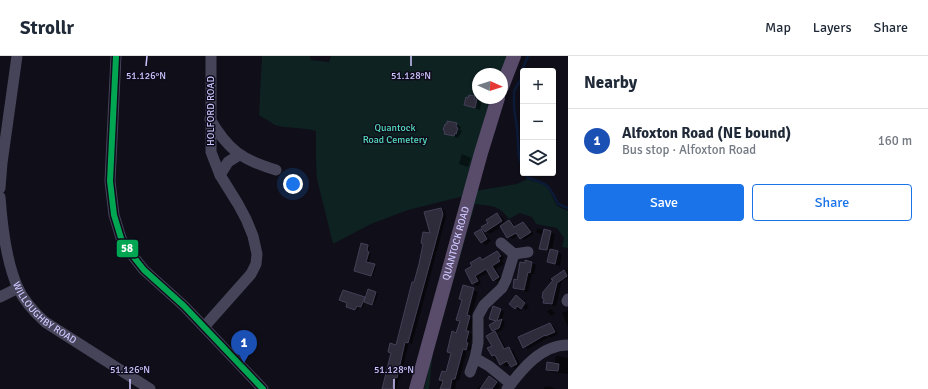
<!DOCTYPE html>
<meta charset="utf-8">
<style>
:root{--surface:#fff;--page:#f2f2f3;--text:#1f2937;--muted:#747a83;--line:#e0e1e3;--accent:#1a73e8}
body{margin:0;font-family:Signika,sans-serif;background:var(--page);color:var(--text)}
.controls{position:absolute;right:12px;top:12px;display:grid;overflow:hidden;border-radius:4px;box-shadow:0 1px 3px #0004}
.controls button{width:36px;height:36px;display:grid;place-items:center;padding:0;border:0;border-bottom:1px solid var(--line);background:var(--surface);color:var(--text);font:20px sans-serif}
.compass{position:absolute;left:472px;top:12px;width:36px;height:36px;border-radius:50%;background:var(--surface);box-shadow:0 1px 3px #0004;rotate:93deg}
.you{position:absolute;left:293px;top:128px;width:14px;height:14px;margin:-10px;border:3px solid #fff;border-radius:50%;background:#1a73e8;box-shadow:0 0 0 6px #1a73e833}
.badge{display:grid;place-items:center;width:26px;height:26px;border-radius:50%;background:var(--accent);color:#fff;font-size:13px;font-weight:700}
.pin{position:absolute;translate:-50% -33px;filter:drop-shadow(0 1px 2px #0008)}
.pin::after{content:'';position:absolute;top:21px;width:14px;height:12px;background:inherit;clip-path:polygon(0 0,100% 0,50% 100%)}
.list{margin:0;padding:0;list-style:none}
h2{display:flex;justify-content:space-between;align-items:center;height:52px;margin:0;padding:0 16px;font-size:17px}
h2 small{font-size:13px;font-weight:400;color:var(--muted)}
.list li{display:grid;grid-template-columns:26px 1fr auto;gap:12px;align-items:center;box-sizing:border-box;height:64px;padding:0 16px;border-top:1px solid var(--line)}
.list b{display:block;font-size:15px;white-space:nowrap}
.list p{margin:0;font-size:13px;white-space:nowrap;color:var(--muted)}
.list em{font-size:13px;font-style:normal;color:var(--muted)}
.actions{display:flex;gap:8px;padding:12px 16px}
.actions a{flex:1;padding:9px 0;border:1px solid var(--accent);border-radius:4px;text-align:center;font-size:14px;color:var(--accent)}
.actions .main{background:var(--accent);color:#fff}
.icon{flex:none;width:22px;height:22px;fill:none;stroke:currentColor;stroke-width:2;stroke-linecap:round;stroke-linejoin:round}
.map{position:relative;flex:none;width:568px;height:333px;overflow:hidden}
header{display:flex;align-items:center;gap:24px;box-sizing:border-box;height:56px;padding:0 20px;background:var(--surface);border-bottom:1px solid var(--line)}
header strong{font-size:19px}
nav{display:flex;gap:22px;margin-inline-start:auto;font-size:14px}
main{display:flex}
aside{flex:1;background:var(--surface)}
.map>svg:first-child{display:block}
</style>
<header>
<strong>Strollr</strong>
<nav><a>Map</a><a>Layers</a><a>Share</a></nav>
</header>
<main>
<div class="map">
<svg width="568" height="333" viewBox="0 0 568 333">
<rect width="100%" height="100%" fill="#100e18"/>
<path fill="#0e2222" d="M262,0H310L311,4L329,6L331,0H509L502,18H478V42H493L464,140L408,154L371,168L333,188L317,123L316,104V75C303,71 288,73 275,69C270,66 264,62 259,59Z
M527,123C531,125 535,125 540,127C550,130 552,142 557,150L568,155V192L562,191L564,182L557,172L536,168L532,161L520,157L509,163C499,149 492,150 475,148L443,261L434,285L429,333H424L428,319L427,306L475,135L517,128Z"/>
<path fill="#0007" d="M470,40L479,44V45L481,47L480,54L465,49Z
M456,68L461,71L460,74L462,75L458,82L445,77Z
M462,98L471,102L468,111L459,108Z
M441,153L445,155L446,161L412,288L409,287L400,323H399L396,333H383L397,290L415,227Z
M498,158L502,161L506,167L509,165L513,167L516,171L523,167L530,172L534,178L524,184L519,179L512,183L508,181L502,170L490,178L486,176L483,171L489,167Z
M537,172L555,178L552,194L562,198L560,210L548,206L550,196L541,192L544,180L536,176Z
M481,174L485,177L491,185L486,189L482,186Z
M362,189L370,191L368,196L371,198L368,208L376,210L373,220L357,216Z
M497,196L502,198L504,202L502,204L504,208L496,213L502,223L498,226L494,224L489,216L478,222L481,227L477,230L473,228L467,215L474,211L480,202L483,204Z
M526,205L536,209L534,218H532L528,236L518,234L514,231L518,225Z
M568,213V223L562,224L556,250L549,249L544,246L560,218Z
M464,230L478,236L471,261L474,263L470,277L473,279L470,289L472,291L471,295L467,294L459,325L457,324L455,333H441L439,331L443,316L447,317L461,265Z
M376,237L378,238L374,249L365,246L363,252L359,250L357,255L349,252Z
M517,240L526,246L525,247L529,250L526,254L522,252L520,255L510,248Z
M551,253L555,258L551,260L547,255Z
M501,254L504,256L502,264L505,266L502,274L496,277L499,279L506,293L509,292L513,294L521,310L516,313L510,308L506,311L492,300L495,276L493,274L498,266L490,263Z
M568,254V271L562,257Z
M550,268L554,271L558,278L551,282L549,281L528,293L524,291Z
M556,300L568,302V318L551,316L547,313L555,308Z
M494,324L500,329L498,333H477L480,329L483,331Z
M545,330L552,331L556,333H544Z"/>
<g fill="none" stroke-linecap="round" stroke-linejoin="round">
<path stroke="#0b1b37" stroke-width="2.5" d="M523,112L519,101L517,72L514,52V35L521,23L524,9L528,0
M526,117L528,122C549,128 549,129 558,148L568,152"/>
</g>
<path fill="#2e2b3b" stroke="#444057" d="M469,39L475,40L474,43H477L475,52L464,49L466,41L468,42Z
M447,65L457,67L456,71L458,72L456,78L455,77L454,80L444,78L445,75L443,74L445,68H447Z
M441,152L443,158L434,192L408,287L405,286L397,322L395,321L392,333H382L391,297L388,296L390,287L396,289L412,226H414L419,208L423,188L421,187L423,176L430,177L424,156Z
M497,157L502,165L485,176L481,171L488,167L486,164Z
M509,164L514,171L523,166L531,176L520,183L516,177L507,182L500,170Z
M481,173L487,183L481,187L474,177Z
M544,173L551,175L547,194L539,193Z
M361,187L368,189L367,195L369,196L366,206L375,208L371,220L354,215Z
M550,193L558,195L555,208L547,206Z
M497,195L501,200L498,202L500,205L492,210L499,221L493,225L486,213L475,220L478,225L472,228L465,214L472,210L470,207L480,201L482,204Z
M525,204L532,206L530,217L528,216L524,234L513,232L514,223L517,224L520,206L525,207Z
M564,214L567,220L557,227L552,248L543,247L544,243L542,242L543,236L553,224L551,223Z
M463,229L474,232L467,259L470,260L466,275H469L466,286L468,287L466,294L463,293L455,323H452L450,333H440L443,325L439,324L442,315L446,316L451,297L447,296L452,275L456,277L460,265L456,264L462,244L459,243Z
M368,233L376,236L372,249L364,246Z
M343,234L365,241L361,251L357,250L355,254L346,251L347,247L339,244Z
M516,239L525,247L521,253L517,250L515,253L509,248Z
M493,250L501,253L497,265L502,263L499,272L492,275L489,269L496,265L489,263Z
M550,267L555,276L545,280V279L523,292L518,281Z
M495,275L504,293L509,291L517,308L511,311L507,305L500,309L495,299L492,300L487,292L492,290L486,280Z
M547,306L559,308L558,315L546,314Z
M489,320L497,326L492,333H480Z"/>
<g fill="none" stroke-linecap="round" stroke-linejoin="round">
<g stroke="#454459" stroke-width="11">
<path d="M116,0L110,125L114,159L121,182L125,190L144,214L184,250L263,333"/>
<path d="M210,63C228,94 242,104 276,114"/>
<path d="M220,119L228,106L239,99"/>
<path d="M0,132L2,107L17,0"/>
<path id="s1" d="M0,141C2,169 6,206 18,232C24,245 34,256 45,266L150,333"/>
<path d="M501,187L514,198L528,196"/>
<path d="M0,241L18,232"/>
<path d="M567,245L568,243"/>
<path d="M204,271L251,218L256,208L257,198L253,180L246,163L238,148L220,119L211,96V0"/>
<path d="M475,302L489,310L511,328"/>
<path d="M470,316L475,302L478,287V260L484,249L502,232L506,224L514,198"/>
<path d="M507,333C522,313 541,289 568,289"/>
</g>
<g stroke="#594c6b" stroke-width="14">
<path d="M502,31L514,0"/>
<path id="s2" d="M416,333L481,97L498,42"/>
</g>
<defs>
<path id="bus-1" d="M116,0L110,125L114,159L121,182L125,190L144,214L184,250L263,333"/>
</defs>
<use href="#bus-1" stroke="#0e0b1b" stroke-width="9"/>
<use href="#bus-1" stroke="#00a651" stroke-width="6"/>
</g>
<path fill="none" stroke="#cdc6fe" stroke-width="1.5" d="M146,10L147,0M411,10V0M130,333V323M394,333V323"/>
<g text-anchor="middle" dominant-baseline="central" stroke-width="3" stroke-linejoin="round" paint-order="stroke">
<g font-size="10" fill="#cdc6fe" stroke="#0e0b1b">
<text transform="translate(211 55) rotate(-90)">HOLFORD ROAD</text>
<text stroke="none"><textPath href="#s2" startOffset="151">QUANTOCK ROAD</textPath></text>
<text stroke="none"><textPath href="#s1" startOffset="130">WILLOUGHBY ROAD</textPath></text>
</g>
<g font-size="10" fill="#55dcbc" stroke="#0e0b1b">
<text x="395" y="72">Quantock<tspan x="395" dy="12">Road Cemetery</tspan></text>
</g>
</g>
<g font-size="10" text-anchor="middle" fill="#cdc6fe" stroke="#0e0b1b" stroke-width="3" stroke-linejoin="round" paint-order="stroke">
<text x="146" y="23">51.126°N</text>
<text x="411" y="23">51.128°N</text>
<text x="130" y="317">51.126°N</text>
<text x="394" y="317">51.128°N</text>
</g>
<rect stroke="#0e0b1b" stroke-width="1.5" x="116" y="183" width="23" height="19" rx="4" fill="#00a651"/>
<g font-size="11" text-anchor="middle" font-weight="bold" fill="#fff">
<text x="127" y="196">58</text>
</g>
</svg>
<div class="controls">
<button>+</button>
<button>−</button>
<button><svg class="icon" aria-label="layers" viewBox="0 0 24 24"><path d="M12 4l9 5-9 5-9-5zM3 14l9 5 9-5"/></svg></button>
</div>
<svg class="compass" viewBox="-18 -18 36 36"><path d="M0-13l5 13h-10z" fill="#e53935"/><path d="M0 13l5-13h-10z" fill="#747a83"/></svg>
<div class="you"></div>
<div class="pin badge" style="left:244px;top:307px;background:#1a4fb4">1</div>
</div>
<aside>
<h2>Nearby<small></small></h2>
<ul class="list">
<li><span class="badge" style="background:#1a4fb4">1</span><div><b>Alfoxton Road (NE bound)</b><p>Bus stop · Alfoxton Road</p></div><em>160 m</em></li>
</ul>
<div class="actions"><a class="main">Save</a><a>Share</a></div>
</aside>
</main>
